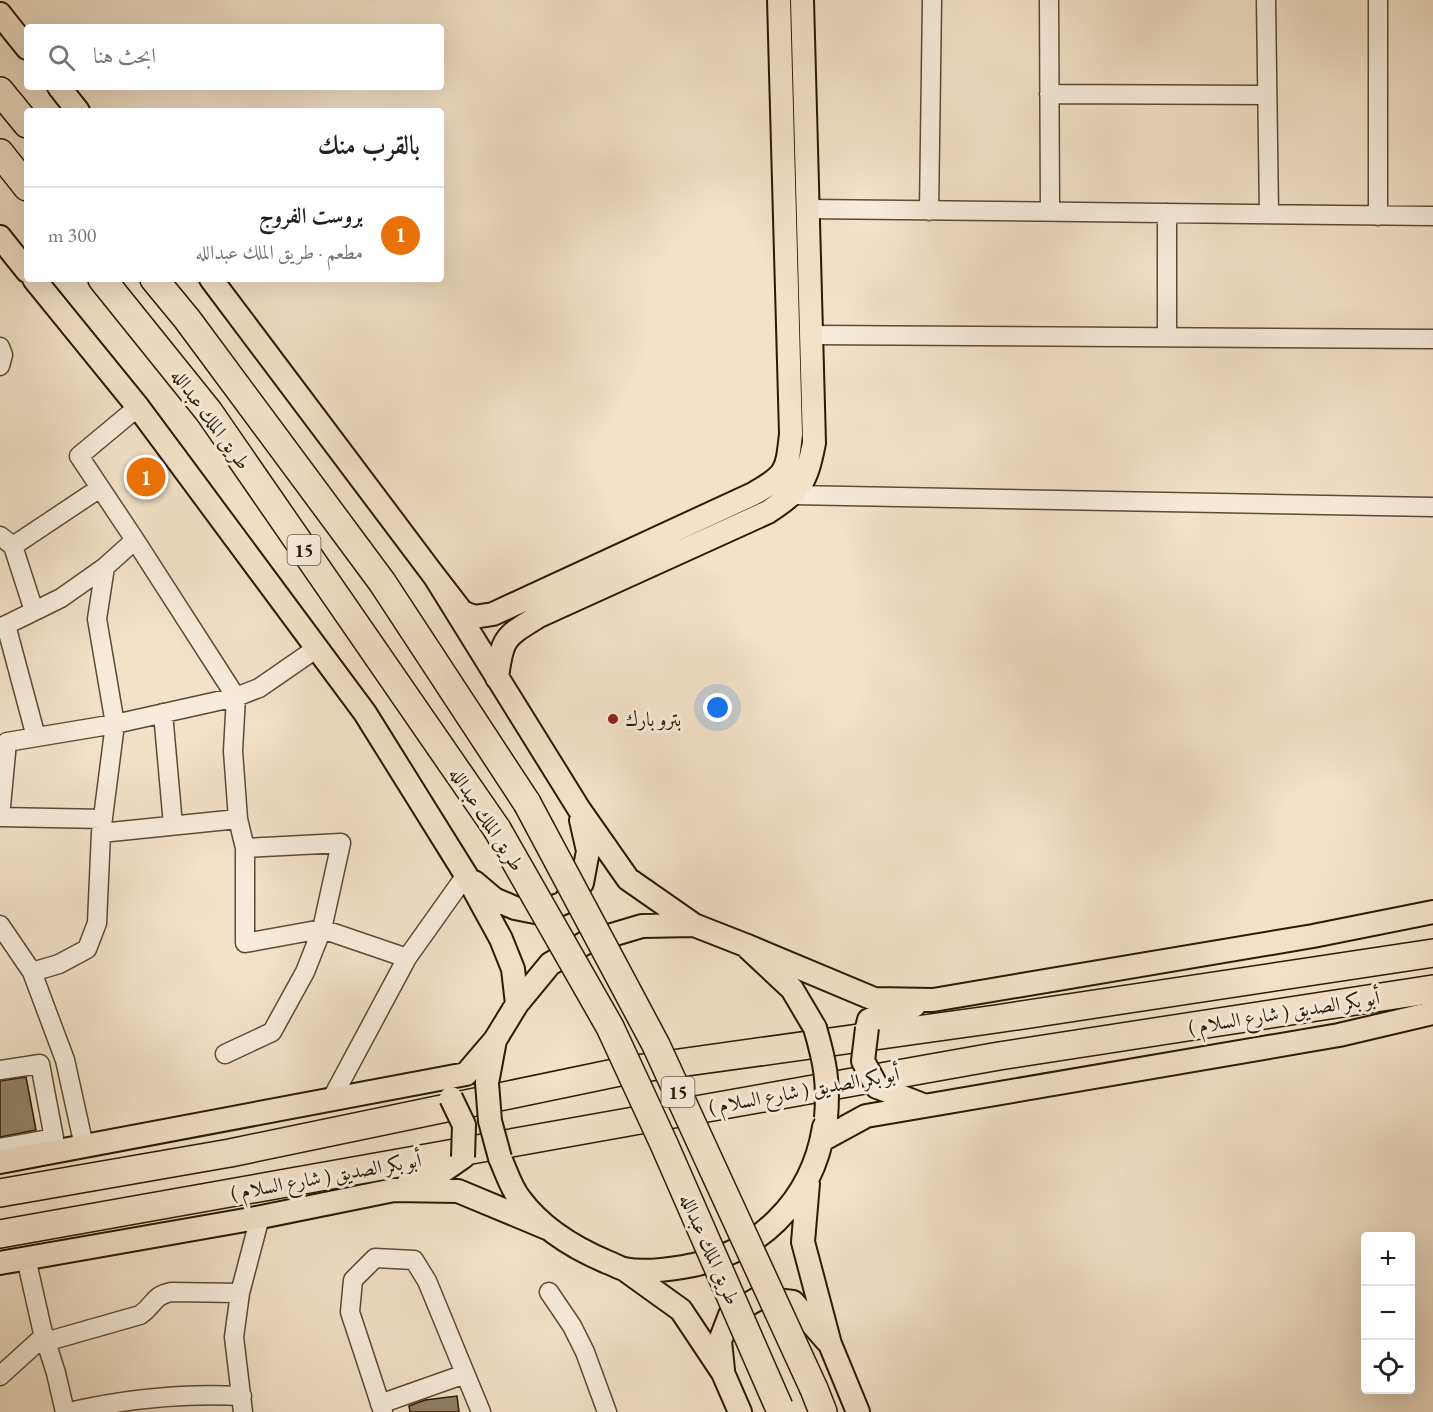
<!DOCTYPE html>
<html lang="ar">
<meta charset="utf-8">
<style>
:root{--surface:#fff;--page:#f6f6f6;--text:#202124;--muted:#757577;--line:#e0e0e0;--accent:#ea580c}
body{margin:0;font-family:"EB Garamond",Amiri,serif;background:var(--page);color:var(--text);direction:rtl}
.controls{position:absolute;right:18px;bottom:18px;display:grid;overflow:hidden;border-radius:6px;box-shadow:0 6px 24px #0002}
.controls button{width:54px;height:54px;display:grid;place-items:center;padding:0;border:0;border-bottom:2px solid var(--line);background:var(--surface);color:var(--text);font:30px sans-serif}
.you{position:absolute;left:718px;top:708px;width:21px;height:21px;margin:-15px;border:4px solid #fff;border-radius:50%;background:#1a73e8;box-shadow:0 0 0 9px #1a73e833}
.badge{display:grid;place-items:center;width:39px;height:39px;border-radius:50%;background:var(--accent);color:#fff;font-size:20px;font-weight:700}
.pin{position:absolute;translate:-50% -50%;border:3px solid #fff;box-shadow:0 2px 6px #0006}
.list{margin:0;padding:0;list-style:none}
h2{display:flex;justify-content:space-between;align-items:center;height:78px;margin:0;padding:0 24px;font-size:26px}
h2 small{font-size:20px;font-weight:400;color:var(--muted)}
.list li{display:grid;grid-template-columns:39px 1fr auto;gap:18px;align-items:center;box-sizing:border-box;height:96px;padding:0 24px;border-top:2px solid var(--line)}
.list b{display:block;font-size:22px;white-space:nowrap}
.list p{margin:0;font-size:20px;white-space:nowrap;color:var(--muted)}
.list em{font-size:20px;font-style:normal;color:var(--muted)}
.icon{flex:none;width:33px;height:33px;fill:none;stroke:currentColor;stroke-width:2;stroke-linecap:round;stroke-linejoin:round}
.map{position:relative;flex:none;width:1433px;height:1412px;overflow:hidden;direction:ltr}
.search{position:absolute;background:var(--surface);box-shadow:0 6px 24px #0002;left:24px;top:24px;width:420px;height:66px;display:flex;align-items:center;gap:15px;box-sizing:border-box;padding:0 21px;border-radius:6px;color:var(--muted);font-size:22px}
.panel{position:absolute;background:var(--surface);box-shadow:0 6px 24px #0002;left:24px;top:108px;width:420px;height:174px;border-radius:6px;direction:rtl}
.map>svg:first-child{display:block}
</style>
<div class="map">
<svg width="1433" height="1412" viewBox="0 0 1433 1412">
<rect width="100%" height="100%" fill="#f3e1c8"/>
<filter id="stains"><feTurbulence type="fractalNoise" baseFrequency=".00333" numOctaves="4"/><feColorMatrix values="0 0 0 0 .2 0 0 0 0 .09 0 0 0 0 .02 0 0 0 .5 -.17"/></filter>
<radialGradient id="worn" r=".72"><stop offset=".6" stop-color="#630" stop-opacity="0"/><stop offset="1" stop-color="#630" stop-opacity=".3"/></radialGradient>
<path fill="#938168" stroke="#2b1900" stroke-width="1.5" d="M26,1077L36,1130L0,1137V1081Z
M457,1396L459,1412H410L409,1406L425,1400Z"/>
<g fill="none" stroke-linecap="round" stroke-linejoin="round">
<defs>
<path id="minor" d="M1049,0L1050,212
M1266,0L1269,214
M1049,94L1267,95
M808,209L1433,216
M929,211L932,0
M1167,213V337
M1378,216V0
M811,335L1433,339
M0,347L3,355L0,366
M138,407L79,456L135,540L236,697L233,751L238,819L245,848V943L322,929L407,958
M793,495L1433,507
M0,536L13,546L34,611
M13,546L100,488
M6,625L36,737
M0,628L61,598L105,567L135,540
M163,713L173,825
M103,819L0,817L7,742L115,724L236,697L259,688L317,648
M101,833L238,819
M0,925L32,972L65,1060L84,1146
M32,972L59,964L87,949L97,923L101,833L115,724L97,619L105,567
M225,1054L272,1032L305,972L322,929L341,843L245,848
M0,1070L40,1064L54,1138L0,1148
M332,1098L407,958L466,875
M26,1258L42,1329L56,1373L65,1412
M549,1292L572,1326L585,1352L607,1412
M45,1342L140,1315C155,1305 152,1296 171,1292L240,1293
M0,1376L44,1336
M380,1404L465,1374
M69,1412C125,1399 184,1393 242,1396
M243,1412L234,1337L240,1293L260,1217
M383,1412L350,1312L353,1280L375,1258L414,1260L427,1281L481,1412"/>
<path id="major" d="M0,14L27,48
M59,87L78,111
M0,237L27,271
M34,279L138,407L365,713L466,875L501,939L513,969L517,1004
M211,279L435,577L579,809L628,879L694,925
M435,577L462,612L474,617L493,614L753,494C787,475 787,471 791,434L779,0
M497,678C502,637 505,637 539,616L768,512C802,489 806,483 814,443L802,0
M474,882L494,899L515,908L540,913L563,903L582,883L588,851L581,820
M745,945L874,999L933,1000L1313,936L1433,912
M867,1028L869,1020L914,1006
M487,1083L495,1040L517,1004L550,964L585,943L642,926L694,925L745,945L792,989L815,1028
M877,1087L923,1105
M822,1140L866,1116L1339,1035L1433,1013
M500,1158C506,1171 511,1188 520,1199C542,1229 574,1248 607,1262C613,1264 619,1268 624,1269C642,1273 665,1270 683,1267C757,1255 812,1202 824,1127
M0,1162L466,1074L495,1040
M808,1183L803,1242L830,1344L858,1412
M407,1185L443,1171L463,1157
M0,1263L251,1219L394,1190L458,1191L547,1228
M624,1269L681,1310L723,1373L740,1412
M723,1370L720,1341L730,1315L759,1298L793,1302L827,1341"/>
<path id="highway" d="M0,91L27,124
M0,153L27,187
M102,279L209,412L497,829
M154,279L187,319L382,582L527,803
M0,1193L230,1153L629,1070L996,1019L1433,953
M0,1234L999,1056L1433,989
M814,1389L823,1412"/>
</defs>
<use href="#minor" stroke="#5d4b32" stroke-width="21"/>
<use href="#major" stroke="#2b1900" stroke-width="26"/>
<use href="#highway" stroke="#2b1900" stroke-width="30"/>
<use href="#minor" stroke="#f7ecdb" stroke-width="18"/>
<use href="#major" stroke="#f3e1c8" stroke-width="22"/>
<use href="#highway" stroke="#f3e1c8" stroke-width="27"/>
<defs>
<path id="major-bridge" d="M815,1028C825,1062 829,1082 826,1118
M867,1028L863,1061L877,1087
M487,1083L490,1121L500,1158
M451,1098L464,1125L463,1157"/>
<path id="highway-bridge" d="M527,803L656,1045L814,1389
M497,829L610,1027L664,1144L779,1407"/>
</defs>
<use href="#major-bridge" stroke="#2b1900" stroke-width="26" stroke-linecap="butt"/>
<use href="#highway-bridge" stroke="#2b1900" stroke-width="30" stroke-linecap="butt"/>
<use href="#major-bridge" stroke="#f3e1c8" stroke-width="22"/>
<use href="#highway-bridge" stroke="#f3e1c8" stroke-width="27"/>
</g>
<circle fill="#8f2418" stroke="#f7ecdb" stroke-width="2" cx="613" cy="719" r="6"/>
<g text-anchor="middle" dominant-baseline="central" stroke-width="6" stroke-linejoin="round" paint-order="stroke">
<g fill="#f7ecdb" stroke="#685842" stroke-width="1.5">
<rect x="287.5" y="535" width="33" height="30" rx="4.5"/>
<rect x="661.5" y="1077" width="33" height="30" rx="4.5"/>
</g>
<g font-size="18" font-weight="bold" fill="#2b1900">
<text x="304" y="550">15</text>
<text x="678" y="1092">15</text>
</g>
<g font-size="20" fill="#2b1900" stroke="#f7ecdb">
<text transform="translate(211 419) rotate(54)">طريق الملك عبدالله</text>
<text transform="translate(487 819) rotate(57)">طريق الملك عبدالله</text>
<text transform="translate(1284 1012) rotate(-9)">( شارع السلام ) أبو بكر الصديق</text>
<text transform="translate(804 1090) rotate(-10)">( شارع السلام ) أبو بكر الصديق</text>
<text transform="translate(326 1176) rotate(-10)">( شارع السلام ) أبو بكر الصديق</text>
<text transform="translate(710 1249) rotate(66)">طريق الملك عبدالله</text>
</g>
<g font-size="20" fill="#2b1900" stroke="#f7ecdb" text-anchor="start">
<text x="625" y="719">بترو بارك</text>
</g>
</g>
<rect width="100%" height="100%" filter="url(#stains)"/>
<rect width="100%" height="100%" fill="url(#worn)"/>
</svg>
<div class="controls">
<button>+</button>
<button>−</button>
<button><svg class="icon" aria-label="locate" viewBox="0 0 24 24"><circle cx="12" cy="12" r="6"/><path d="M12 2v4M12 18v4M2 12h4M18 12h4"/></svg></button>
</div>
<div class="you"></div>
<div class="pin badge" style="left:146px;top:477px;background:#e8710a">1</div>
<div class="search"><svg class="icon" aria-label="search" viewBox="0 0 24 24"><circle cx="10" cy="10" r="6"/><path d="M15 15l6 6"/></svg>ابحث هنا</div>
<section class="panel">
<h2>بالقرب منك<small></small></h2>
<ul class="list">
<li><span class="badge" style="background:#e8710a">1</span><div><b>بروست الفروج</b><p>مطعم · طريق الملك عبدالله</p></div><em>300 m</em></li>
</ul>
</section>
</div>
